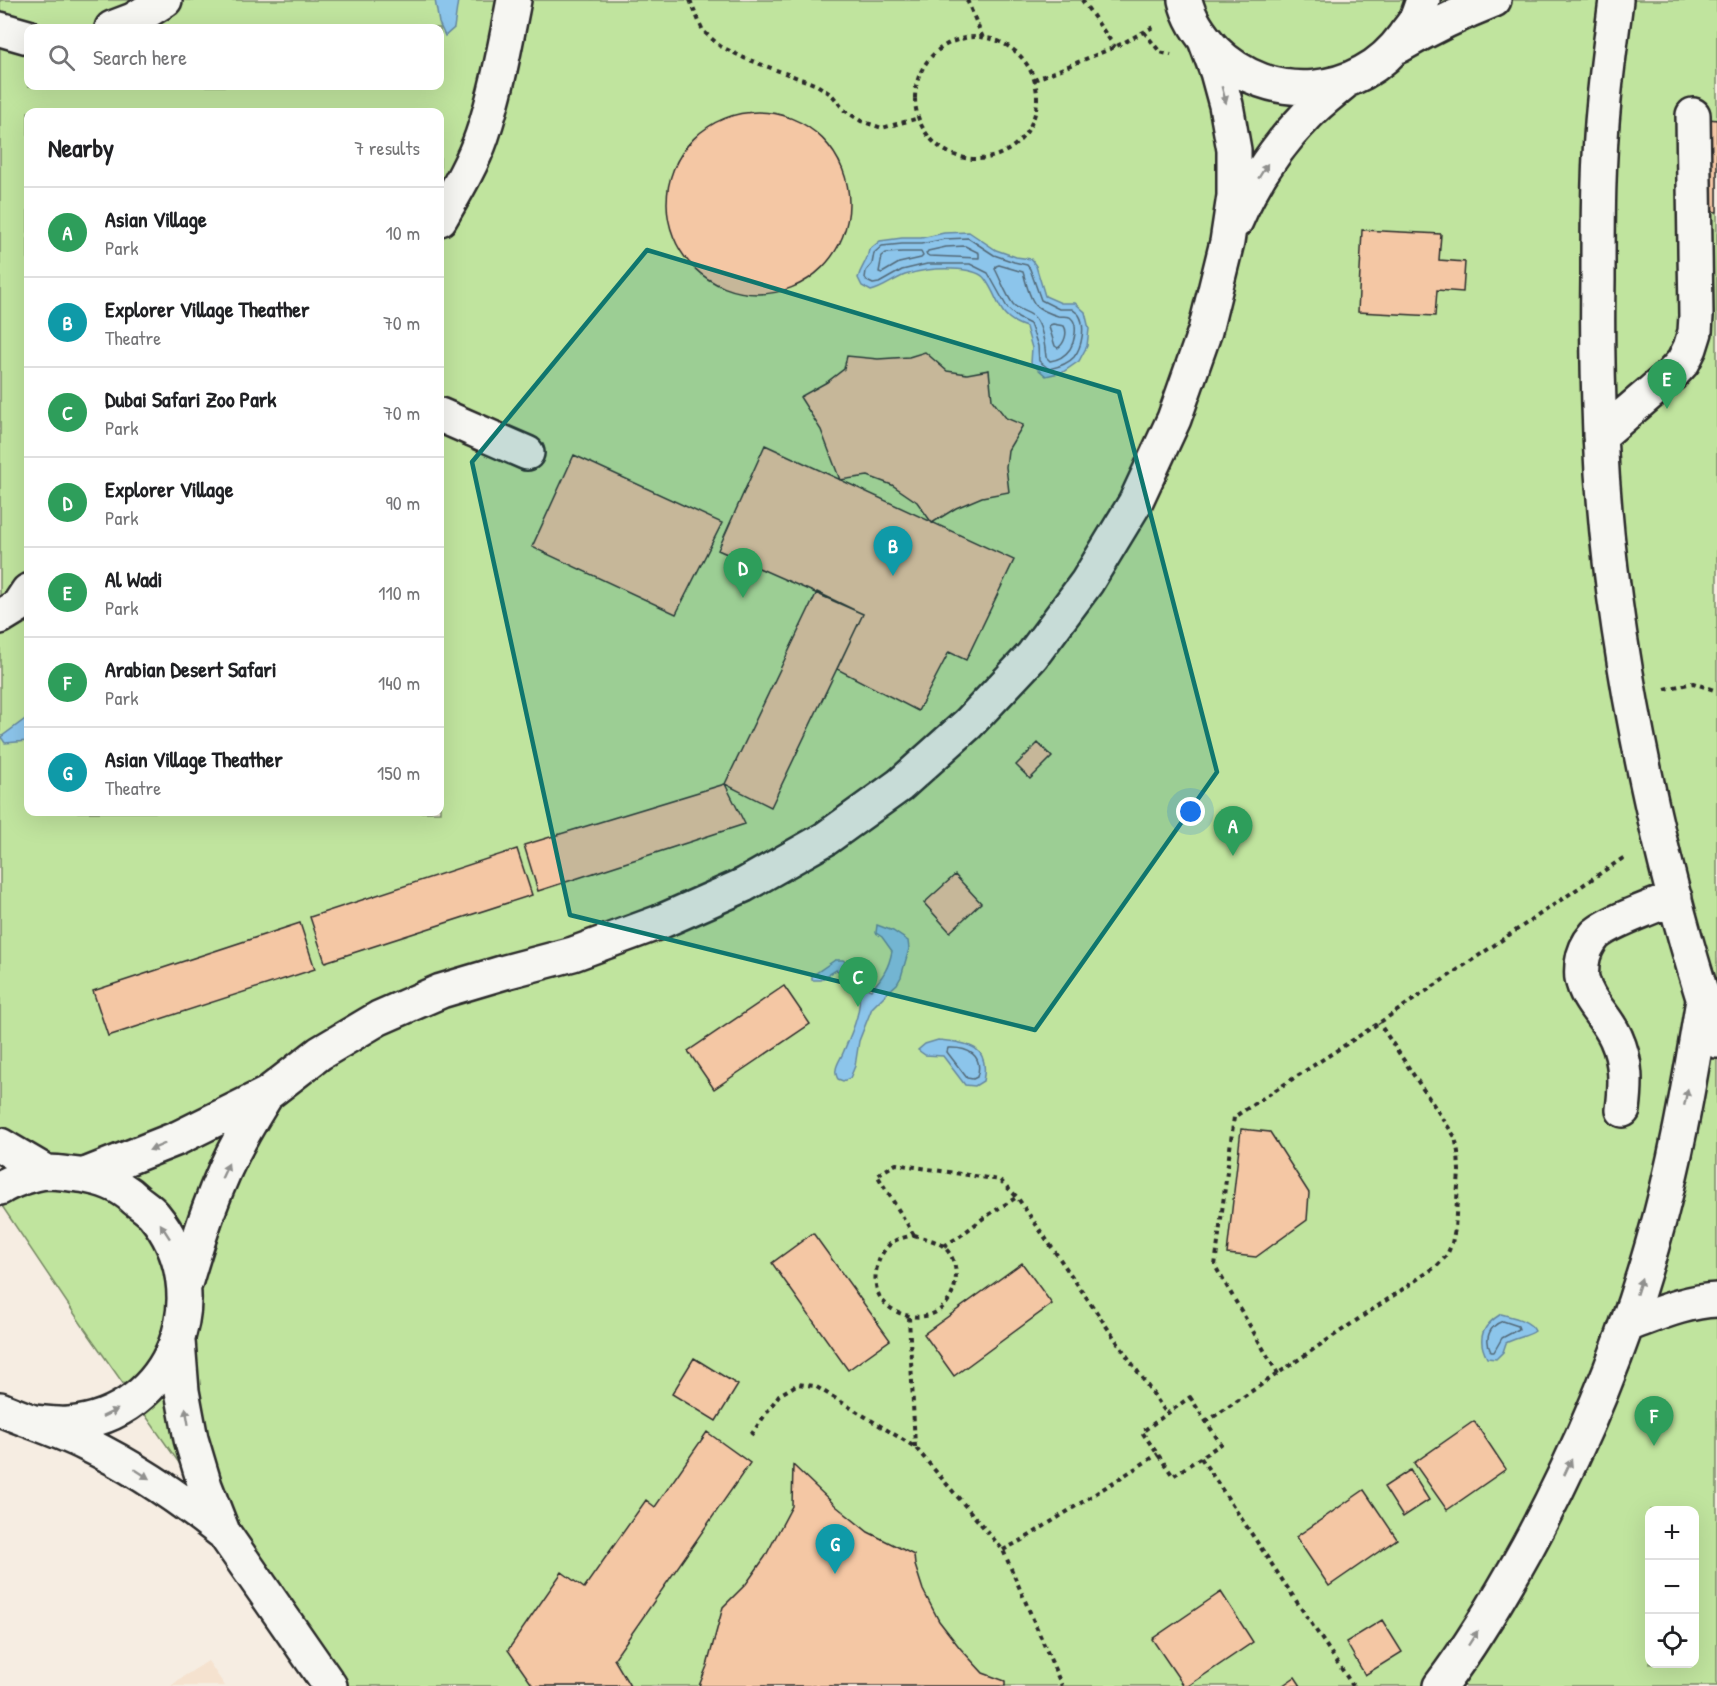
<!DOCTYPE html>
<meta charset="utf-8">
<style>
:root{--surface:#fff;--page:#f6f6f6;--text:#202124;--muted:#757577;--line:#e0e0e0;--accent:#0f766e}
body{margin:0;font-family:"Patrick Hand",sans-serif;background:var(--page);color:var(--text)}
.controls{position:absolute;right:18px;bottom:18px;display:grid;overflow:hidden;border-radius:12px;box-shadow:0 6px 24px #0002}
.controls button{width:54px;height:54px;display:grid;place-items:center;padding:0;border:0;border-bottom:2px solid var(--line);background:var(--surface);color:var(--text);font:30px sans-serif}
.you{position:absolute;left:1191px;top:812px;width:21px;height:21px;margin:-15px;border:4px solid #fff;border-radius:50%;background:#1a73e8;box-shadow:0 0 0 9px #1a73e833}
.badge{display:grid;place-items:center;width:39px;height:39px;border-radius:50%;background:var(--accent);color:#fff;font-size:20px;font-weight:700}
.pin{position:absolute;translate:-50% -50px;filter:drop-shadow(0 2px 3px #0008)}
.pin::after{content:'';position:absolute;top:32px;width:21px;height:18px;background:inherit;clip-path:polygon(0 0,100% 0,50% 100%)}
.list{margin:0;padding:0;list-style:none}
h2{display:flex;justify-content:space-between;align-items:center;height:78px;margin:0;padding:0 24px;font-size:26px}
h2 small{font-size:20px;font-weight:400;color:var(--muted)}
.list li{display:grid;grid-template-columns:39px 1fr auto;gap:18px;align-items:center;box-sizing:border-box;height:90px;padding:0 24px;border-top:2px solid var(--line)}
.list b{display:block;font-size:22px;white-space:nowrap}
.list p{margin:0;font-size:20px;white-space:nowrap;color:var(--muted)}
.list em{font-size:20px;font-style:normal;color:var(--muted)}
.icon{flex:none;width:33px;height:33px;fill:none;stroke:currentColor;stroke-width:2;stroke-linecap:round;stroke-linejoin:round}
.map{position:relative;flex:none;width:1717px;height:1686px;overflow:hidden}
.search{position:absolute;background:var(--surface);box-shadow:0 6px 24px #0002;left:24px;top:24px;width:420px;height:66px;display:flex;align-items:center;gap:15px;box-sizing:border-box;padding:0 21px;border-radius:12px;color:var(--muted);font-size:22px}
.panel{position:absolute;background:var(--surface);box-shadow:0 6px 24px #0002;left:24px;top:108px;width:420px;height:708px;border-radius:12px}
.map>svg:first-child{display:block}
</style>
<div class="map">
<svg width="1717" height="1686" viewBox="0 0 1717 1686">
<rect width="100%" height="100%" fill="#f6ede2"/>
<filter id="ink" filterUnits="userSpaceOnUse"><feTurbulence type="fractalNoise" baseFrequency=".0167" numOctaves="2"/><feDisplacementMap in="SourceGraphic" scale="12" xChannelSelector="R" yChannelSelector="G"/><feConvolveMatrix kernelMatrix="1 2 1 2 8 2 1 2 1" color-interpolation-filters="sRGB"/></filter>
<g filter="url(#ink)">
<path fill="#f5e2cf" d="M208,1661L225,1686H171L181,1678Z"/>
<path fill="#c0e49e" stroke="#768864" stroke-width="1.5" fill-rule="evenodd" d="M0,0H1717V1686H336L82,1325L0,1203ZM28,28H440V86H28ZM28,112H440V812H28ZM1650,1510H1694V1664H1650Z"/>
<path fill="#8cc5eb" stroke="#65879e" stroke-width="1.5" d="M435,0H458L454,28L445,36L439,23Z
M969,232L996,250L1016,257L1031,259L1036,266L1045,296L1061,303H1075L1085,312L1089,329L1087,346L1079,361L1063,372L1046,376L1031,363L1032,348L1026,327C996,317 1001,301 985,279C977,267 941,268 927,270C920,271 911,273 905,275C892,280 884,288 871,291L862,286L858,278C861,266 867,263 869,250L880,241L902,238H921L944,233Z
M28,717V741L5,743L1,737Z
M877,925L893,931L908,941L909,949L901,977L897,984L887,993L872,1008L859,1041L855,1066L850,1078L843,1081L838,1079C837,1078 835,1072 836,1070C836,1065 841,1058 843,1053C855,1024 876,985 836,970L820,980H812V976L835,960H843L864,977L865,987L871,990C882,978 889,968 892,951L882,937L876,933Z
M938,1040C966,1043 991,1044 983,1081L975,1086L965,1085L943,1056L925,1055L918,1050L925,1044Z
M1501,1314C1512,1317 1530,1320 1535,1331C1529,1336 1515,1338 1506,1343L1503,1352L1496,1359L1487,1358C1476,1338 1483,1325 1501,1314Z"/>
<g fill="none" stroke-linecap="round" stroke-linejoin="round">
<path stroke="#526978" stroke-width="1.5" d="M968,238L994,255L1014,262L1027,265L1030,269L1041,300L1059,309H1072C1073,310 1079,314 1079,315C1086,326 1082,347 1074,357C1068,364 1058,367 1049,369L1039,361L1038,346L1030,324L1018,318L1008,309L988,273L970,264H927L902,270L879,283L873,284L867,281L865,278L866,271L872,264L874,253L882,246L902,244H921L945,239Z
M965,246L979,253V258L929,256L926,254L928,251L946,247Z
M902,252H921L923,256L921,258L899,263L882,273L879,272L882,256L886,253Z
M999,265L1023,272C1026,282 1028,294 1034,303C1038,309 1051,314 1058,316C1062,317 1068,315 1071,318C1079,325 1074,342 1070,349C1065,356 1058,360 1050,361L1046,357C1045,347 1043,324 1033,316C1027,311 1019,311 1013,304C1005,293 1001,280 995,269L996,266Z
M1053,324L1064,326C1068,332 1065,343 1058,348L1055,346L1049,327L1050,325Z
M948,1048C968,1047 984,1055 977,1077L973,1079L967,1078L947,1052Z
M1503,1321L1518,1326L1519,1329L1502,1338L1494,1352H1491C1484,1339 1489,1326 1503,1321Z"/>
</g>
<path fill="#f4c7a4" stroke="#2b2b2b" stroke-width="1.5" d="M667 203a91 91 0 1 1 182 0a91 91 0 1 1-182 0Z
M1709,119L1717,120V212L1700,210Z
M1362,230L1441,234L1439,260L1465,262L1463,292L1437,290L1435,316L1358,312Z
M925,352L947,371L967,374L989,370L992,400L1006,418L1023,425L1008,450L1006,467L1009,492L982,497L956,508L932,523L917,502L892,485L868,476L840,480L821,430L800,397L827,382L844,369L847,356L878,359L909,357Z
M765,445L1014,560L966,660L949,652L918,711L837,669L863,614L718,550Z
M574,455L722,523L676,614L532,547Z
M817,592L863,614L771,807L725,784Z
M1038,743L1052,757L1030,779L1016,765Z
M725,784L745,824L538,891L524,845Z
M517,849L532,895L325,962L310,917Z
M955,875L981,903L950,932L924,903Z
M300,923L315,969L108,1036L93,991Z
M784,986L810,1024L714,1089L688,1051Z
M1241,1129L1270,1132L1309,1193L1307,1220L1256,1257L1227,1254Z
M813,1233L890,1340L848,1370L772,1263Z
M1022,1263L1052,1304L954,1376L924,1334Z
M694,1358L738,1385L716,1421L672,1394Z
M1474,1421L1506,1469L1447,1510L1414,1463Z
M707,1432L750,1463L614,1659L630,1686H533L508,1650L562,1572L584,1588L646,1500L655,1507Z
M793,1465L837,1507L868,1532L914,1555L915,1565L923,1590L939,1621L960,1648L983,1673L1005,1681V1686H699L707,1666L723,1607L746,1584L765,1557L792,1506Z
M1410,1470L1429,1500L1403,1517L1384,1487Z
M1364,1490L1397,1539L1329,1586L1296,1537Z
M1221,1592L1253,1642L1188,1686H1184L1152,1639Z
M1382,1620L1402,1652L1365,1675L1346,1642Z
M1295,1677L1301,1686H1282Z"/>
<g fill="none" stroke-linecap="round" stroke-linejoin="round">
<defs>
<path id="minor" d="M1185,0C1189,19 1202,37 1215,51C1269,105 1359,99 1404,36C1408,30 1414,24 1417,17C1419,12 1421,6 1423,0
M1616,0C1612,33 1607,67 1604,100C1598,160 1598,220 1598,280C1597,331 1598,383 1600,434C1605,559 1625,684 1652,806C1670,886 1691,964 1717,1041
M112,28L133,20L165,0
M0,29L28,37
M1399,46C1430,28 1461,13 1494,0
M440,219C455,193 472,165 482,136C497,92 505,46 514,0
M1236,221C1253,181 1277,146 1307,115C1318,103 1333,92 1346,81
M440,415L527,453
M1600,436L1671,375L1683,362L1690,348L1695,332L1696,316L1693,115
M0,617L18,606L28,591
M1623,1110C1626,1085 1627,1062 1616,1038C1607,1017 1586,1001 1582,978C1581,974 1582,968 1582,964C1583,954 1588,943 1595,935C1609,922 1655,906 1675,898
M0,1145L46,1172
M85,1175L178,1138L267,1094L320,1053L379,1018L441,991L505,972L573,954L660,922L744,885L825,839L900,785L968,724L1032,656L1087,582L1135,503L1174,419L1205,331L1227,242L1234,196V150L1226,105L1217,72L1205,40
M0,1188C11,1181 34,1173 47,1172C55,1172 63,1173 70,1174C86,1175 108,1180 122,1189C127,1192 132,1196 136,1200C142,1205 149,1209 154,1215C219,1294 173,1415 69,1424C57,1425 44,1423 33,1422
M185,1284C200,1234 215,1184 241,1138C249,1123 258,1109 267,1094
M1627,1325C1655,1315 1686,1301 1717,1300
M178,1341L182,1391L191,1439L205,1486L223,1532L330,1686
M0,1409C28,1421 58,1430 86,1444C136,1468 178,1497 221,1531
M1440,1686C1473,1643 1501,1595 1527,1548C1579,1452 1622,1351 1652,1246C1675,1167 1689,1086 1702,1006"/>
</defs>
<use href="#minor" stroke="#2b2b2b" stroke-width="38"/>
<path stroke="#2b2b2b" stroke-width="4" stroke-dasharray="4.5 4.5" stroke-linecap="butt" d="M690,0L703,31L720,46L744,58L817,85L832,95L844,110L861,121L882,128L919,118
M967,0L983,38
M1082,0L1115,47
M1144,32L1160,52L1171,55
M915 98a61 61 0 1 1 122 0a61 61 0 1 1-122 0Z
M1034,80L1115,47L1157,25
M1665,689L1693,683L1717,691
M914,1235L877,1175L896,1164L1000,1180L1017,1197L1167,1414
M914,1235C923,1238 938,1241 944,1247C965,1266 957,1307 929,1315C910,1321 886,1311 878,1293C871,1275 879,1249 896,1240C902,1238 909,1236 914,1235Z
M944,1246L960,1236L985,1217L1017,1197
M909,1317L915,1447
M1278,1374L1215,1266L1234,1117L1379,1023L1626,856
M1190,1397L1221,1444L1173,1476L1142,1432Z
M1206,1422L1437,1266L1447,1255L1452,1243L1455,1229L1459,1171L1458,1152L1455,1137L1379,1023
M751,1435L779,1395L798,1384L815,1386L915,1447L1003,1550L1062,1686
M1201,1458L1353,1686
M1003,1550L1024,1539L1158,1454"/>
<use href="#minor" stroke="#f6f6f2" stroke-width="33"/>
</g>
<defs><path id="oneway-solid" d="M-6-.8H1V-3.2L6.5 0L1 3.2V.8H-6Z" transform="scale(1.5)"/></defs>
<g fill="#90908e">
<use href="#oneway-solid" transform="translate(1224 95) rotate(75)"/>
<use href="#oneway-solid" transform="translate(1263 171) rotate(-58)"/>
<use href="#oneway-solid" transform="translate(1686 1097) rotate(-78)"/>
<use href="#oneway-solid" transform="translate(157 1147) rotate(157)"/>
<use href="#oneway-solid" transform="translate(225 1171) rotate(-65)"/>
<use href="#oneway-solid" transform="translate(165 1231) rotate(-123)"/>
<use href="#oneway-solid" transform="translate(1639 1286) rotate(-72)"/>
<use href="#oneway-solid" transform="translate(110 1413) rotate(-26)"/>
<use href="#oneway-solid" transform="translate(187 1416) rotate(-100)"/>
<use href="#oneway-solid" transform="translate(1568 1467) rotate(-65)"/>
<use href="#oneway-solid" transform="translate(142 1474) rotate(33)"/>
<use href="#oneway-solid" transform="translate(1473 1638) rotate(-57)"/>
</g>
</g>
<path fill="#0f766e" fill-opacity="0.2" stroke="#0f766e" stroke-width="4.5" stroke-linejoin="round" d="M647,250L1119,392L1217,772L1035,1030L570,915L472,462Z"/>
</svg>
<div class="controls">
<button>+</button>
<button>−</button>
<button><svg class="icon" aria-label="locate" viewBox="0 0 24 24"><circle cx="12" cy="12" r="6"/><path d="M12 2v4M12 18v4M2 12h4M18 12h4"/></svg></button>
</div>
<div class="you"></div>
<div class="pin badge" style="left:1233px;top:856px;background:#2e9e5b">A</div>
<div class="pin badge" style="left:893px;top:576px;background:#0f9aa8">B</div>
<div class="pin badge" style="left:858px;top:1007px;background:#2e9e5b">C</div>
<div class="pin badge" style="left:743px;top:598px;background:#2e9e5b">D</div>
<div class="pin badge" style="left:1667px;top:409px;background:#2e9e5b">E</div>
<div class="pin badge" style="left:1654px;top:1446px;background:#2e9e5b">F</div>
<div class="pin badge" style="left:835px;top:1574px;background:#0f9aa8">G</div>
<div class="search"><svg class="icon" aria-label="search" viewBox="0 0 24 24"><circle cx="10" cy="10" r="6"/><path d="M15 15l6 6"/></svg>Search here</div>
<section class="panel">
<h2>Nearby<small>7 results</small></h2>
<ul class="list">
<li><span class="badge" style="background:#2e9e5b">A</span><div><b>Asian Village</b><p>Park</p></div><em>10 m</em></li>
<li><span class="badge" style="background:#0f9aa8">B</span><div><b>Explorer Village Theather</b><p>Theatre</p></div><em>70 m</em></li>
<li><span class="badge" style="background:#2e9e5b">C</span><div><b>Dubai Safari Zoo Park</b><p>Park</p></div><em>70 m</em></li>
<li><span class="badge" style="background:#2e9e5b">D</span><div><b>Explorer Village</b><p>Park</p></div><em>90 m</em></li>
<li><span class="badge" style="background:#2e9e5b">E</span><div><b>Al Wadi</b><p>Park</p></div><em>110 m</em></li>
<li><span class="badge" style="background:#2e9e5b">F</span><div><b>Arabian Desert Safari</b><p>Park</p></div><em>140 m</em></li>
<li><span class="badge" style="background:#0f9aa8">G</span><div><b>Asian Village Theather</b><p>Theatre</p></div><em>150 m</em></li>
</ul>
</section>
</div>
